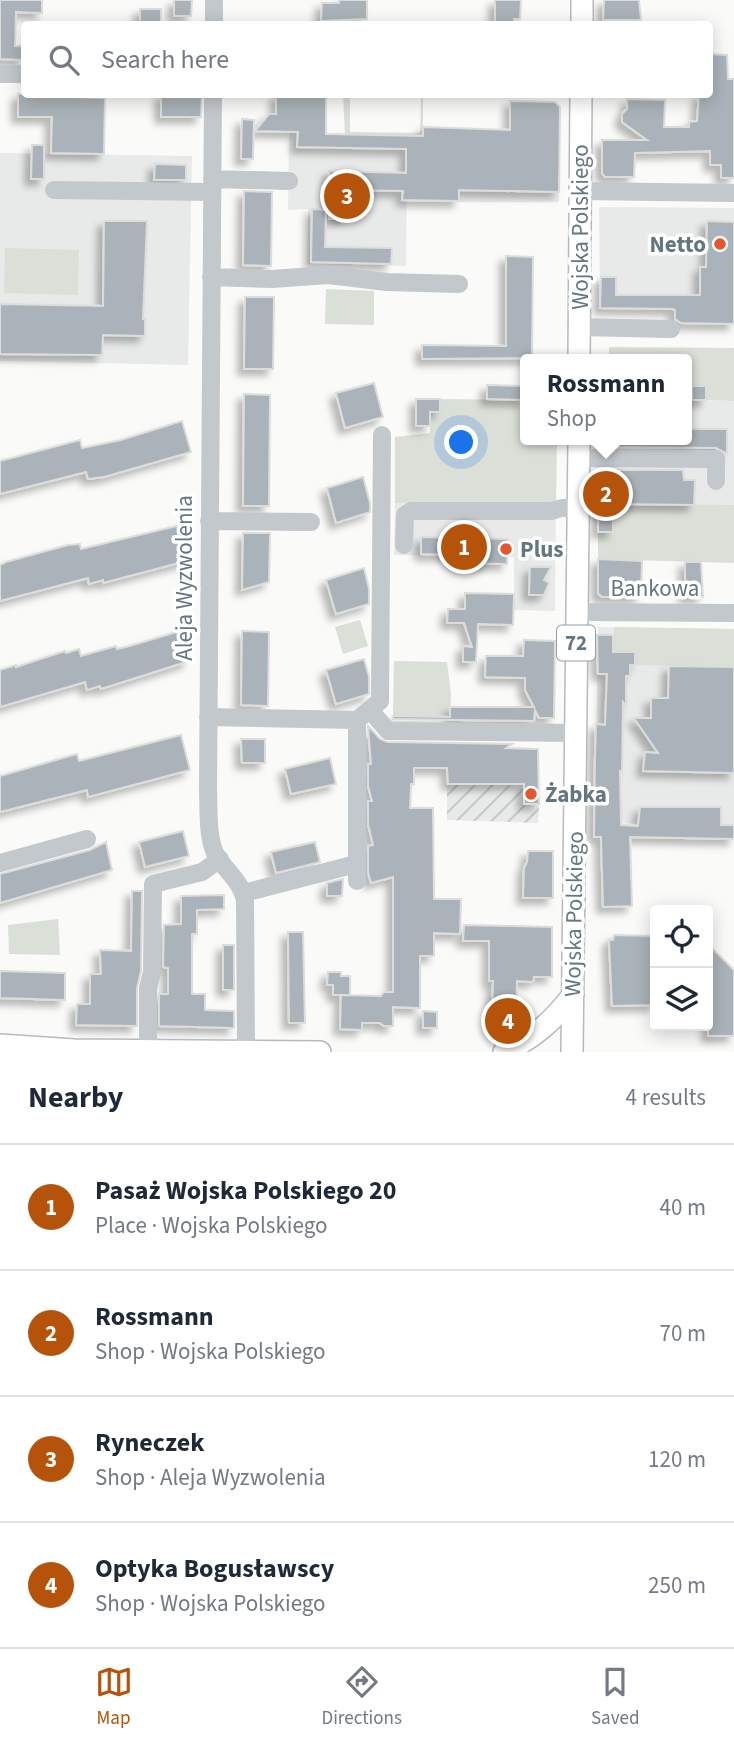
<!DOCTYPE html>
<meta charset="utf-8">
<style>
:root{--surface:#fff;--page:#f2f2f3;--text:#1f2937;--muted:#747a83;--line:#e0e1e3;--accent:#b45309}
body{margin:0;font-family:"Source Sans 3",sans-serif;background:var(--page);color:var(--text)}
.controls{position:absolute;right:21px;bottom:21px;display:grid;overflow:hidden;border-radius:7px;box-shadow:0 4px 18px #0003}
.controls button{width:63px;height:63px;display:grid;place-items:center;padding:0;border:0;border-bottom:2px solid var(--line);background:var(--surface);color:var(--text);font:35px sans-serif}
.you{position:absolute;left:462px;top:443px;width:24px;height:24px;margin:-18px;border:5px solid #fff;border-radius:50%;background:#1a73e8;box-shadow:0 0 0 10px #1a73e833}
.badge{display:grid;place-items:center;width:46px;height:46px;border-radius:50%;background:var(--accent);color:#fff;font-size:23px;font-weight:700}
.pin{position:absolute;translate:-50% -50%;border:4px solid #fff;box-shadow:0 2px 7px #0006}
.popup{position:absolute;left:520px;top:354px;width:172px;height:91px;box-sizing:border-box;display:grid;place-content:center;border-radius:7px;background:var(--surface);filter:drop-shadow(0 2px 5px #0005);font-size:23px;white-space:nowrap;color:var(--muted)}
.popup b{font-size:26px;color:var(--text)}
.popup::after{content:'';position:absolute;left:50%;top:100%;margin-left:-14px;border:14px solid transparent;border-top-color:var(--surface)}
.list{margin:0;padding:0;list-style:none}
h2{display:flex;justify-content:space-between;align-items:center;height:91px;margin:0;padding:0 28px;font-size:30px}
h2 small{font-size:23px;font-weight:400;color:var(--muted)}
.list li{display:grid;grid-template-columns:46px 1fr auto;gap:21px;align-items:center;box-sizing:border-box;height:126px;padding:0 28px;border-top:2px solid var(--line)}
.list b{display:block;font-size:26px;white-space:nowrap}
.list p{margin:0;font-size:23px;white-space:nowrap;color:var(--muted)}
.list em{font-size:23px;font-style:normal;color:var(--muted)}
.icon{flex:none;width:38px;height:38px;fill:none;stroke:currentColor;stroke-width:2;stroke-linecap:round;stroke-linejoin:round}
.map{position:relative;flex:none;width:734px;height:1052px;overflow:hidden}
.search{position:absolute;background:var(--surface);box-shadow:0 4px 18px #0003;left:21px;right:21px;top:21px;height:77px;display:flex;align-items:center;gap:18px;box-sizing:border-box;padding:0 24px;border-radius:7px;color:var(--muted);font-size:26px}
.sheet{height:595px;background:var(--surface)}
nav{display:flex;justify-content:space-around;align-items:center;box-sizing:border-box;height:98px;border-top:2px solid var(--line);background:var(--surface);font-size:19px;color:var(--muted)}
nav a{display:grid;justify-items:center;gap:4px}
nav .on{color:var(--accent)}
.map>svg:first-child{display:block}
</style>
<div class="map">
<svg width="734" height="1052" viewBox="0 0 734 1052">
<defs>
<pattern id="industrial-furrows" width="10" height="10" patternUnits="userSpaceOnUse" patternTransform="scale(1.75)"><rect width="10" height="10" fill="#e8e9e9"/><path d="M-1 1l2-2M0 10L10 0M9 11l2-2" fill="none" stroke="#c0c1c2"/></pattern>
<filter id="shadow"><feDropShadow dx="-6" dy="6" stdDeviation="3.5" flood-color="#0004"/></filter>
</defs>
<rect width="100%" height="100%" fill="#fafaf8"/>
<path fill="#e8e9e9" d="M289,133L559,139V202H460V166H407L406,266L307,264L308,209L288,210Z
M0,153L192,156L188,365L0,361Z
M602,207L734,208V296L600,294L599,208Z
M687,400L734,401V505H633L599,503L600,440H686Z
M395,503L556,505L555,611L514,610V557L394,555Z
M598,627L734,629V825L595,823Z"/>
<path fill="url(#industrial-furrows)" d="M447,768L524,769V803L539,804L538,823L447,820Z"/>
<path fill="#dadfd7" d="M343,95H362V97H350V132L420,133L421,98L406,96L423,97V136L345,135Z
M5,248L79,250L78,295L4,293Z
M326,289L374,291V325L325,324Z
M609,347L734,348V401L706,400V386L692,400H687L686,359H609Z
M430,399H434L435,412H440V399L525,400L526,440H557L556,505L395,503V437L430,433Z
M613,504L734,505V563L598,559V532H613Z
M360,620L368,646L343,654L335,627Z
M614,627L734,629V667L635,665V653L613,652Z
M394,661L447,662L451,694L450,717L393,716Z
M58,919L60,955L9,954L8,925Z"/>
<path fill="#aab3b9" stroke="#dcdcda" stroke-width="2" filter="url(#shadow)" d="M0,0H42V13L16,12L15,46H24V60L0,59Z
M174,0H192L191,16H174Z
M339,0H367V19L321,21L322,3H339Z
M495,0H521L520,19H514V24H495Z
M604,0H639L641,20H603Z
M140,9H161V24H140Z
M710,54L727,55L728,79H734V178H721V165H710V151L635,153L634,177H605L602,173V140H647L622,122V114L627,109V99L665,100L664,127H689V122L697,121L699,94H710Z
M18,94H67V97L105,98L104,154L51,153L52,117H18Z
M161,94H202L201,117H161Z
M276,94L326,95V134L423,136V127L510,130V101L555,102L560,107L559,192L459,190V201L402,200L403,191L347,190L346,219H329V171L406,173V149L297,147L298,132L255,131L269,114H276Z
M242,119L254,120L253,159H241Z
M32,145H44V179H31Z
M155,164L186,165V180H154Z
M244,191L272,192L271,266L243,265Z
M312,209L326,210L325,247L392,248L391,264L311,262Z
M104,221H147L143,319H145V336L103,335L102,355L0,354V304L103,306Z
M707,221L734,222V324L681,323L675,319V310L673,309L600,308L601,277H616V295H700V267H706Z
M506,256L533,257L532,358L422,359V345L506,346Z
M245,297H274L273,369H244Z
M374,383L383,417L345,428L336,393Z
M487,385L525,386V400L487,399Z
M692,386H706V400H692Z
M244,394L270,395L269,506H243Z
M416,399H440V412H430V426H416Z
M182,421L191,452L104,477L88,479L86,472L0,494V461L80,440L82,448L121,440Z
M687,429H727V454L716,448L599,447L602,440H687Z
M599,470H683L684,480H695L694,505L613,504V532H598Z
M363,477L370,503V512L336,523L327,488Z
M181,525L190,560L103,583V580L89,584L88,578L0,601V565L6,562L68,545L80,544L81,549Z
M243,533H270L269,582L242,590Z
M421,537L508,539L507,564L459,563V560L452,559V555L421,554Z
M598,559L642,561L641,597H602L598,593Z
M685,562H701L703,597H685Z
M530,567H551L544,580L549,583L544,595H529Z
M364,568L369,589V604L336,614L326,580Z
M465,593L514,594L513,625L478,624L476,662H463V646L472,647L464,623H447L448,609H465Z
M180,631L189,661L101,689L100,686L87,690L85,682L0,707V670L16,665V667L65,651L66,653L79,649L81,656L116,646L117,649L130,646Z
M242,631L269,632L268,706L241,705Z
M597,635H613V652H635V665H630V676H626V706L623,702L622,771H620L621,825L638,826L640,807H721V825H734V839L630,837L632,906L603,907L601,837H594L595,755L596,724L605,725L607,674H598Z
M524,640L555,641L554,718H539L535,710L534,721L393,719V716L450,717V707H534L525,690V678L485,677L486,656H523Z
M364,659L369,677V694L336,704L326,670Z
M669,666L734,667V773L643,771L645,752L658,753L634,718H651V698H668Z
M368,726L380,739L387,742L512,744L506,748L538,749L539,804H524V784H448L447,768H414V784H411L410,808H433L434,899H461L460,934L434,933V956H420V1008L393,1007V1026H384L380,1023H362V1030L340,1029L341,995L381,996L384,992H393V877L371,883L368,872V846L373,845L368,824V801H372L368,786V764H371Z
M181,735L190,770L88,797L87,790L0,812V776L77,754L79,761Z
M241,739H265V763H242Z
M330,758L336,784L291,794L285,769Z
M183,831L189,856L145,867L139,842Z
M106,842L112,870L0,903V874L90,850Z
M315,842L320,862L276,873L271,852Z
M528,851H553V898H523L524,868L527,862Z
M343,879L342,896H327V883Z
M132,891H142L141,971L137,988V1026L76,1025L77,1004H90V974H101L100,950L131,951Z
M224,895V909L197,910V934H192V994H205V1010L234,1011V1028L159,1026V994H168V968L163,967L164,925L181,924V896Z
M464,925L552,927V977H534L533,982L517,981L516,1027H492L493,981H489V941H463Z
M288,932H303L305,1023H289Z
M614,935L655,936V1005L612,1006L609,940H613Z
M708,944L734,970V1036H708Z
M223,945H234V990H223Z
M0,971L65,973V1000L0,998Z
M328,972H341V976H350V995H333V985H327Z
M423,1011L437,1012V1028H423Z"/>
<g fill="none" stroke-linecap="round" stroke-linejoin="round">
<defs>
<path id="major" d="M582,24V0
M579,359L581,94
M0,1045L74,1050L320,1052
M504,1052C534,1038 553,1021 573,995
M572,1052L579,440"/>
</defs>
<use href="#major" stroke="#b5babe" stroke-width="24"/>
<path stroke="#c3c8cc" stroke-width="18" d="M214,24V0
M0,74H24
M213,94L208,791C209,810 207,835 215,853C224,870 241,880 245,900L246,1051
M212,179L289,181
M54,190L212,192
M580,191L734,193
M211,277L272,279L328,275L387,282L459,284
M579,327L671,329
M579,458L716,459V481
M209,521L311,522
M404,545L405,515L411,511H552L562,508H578
M576,612L734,613
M370,710L388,731L575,733
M208,717L357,720V881
M357,720L380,701L382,435
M0,863L87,839
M244,893L356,864
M148,1050V988L152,972L153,884L202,872L220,859"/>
<use href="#major" stroke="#fff" stroke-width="21"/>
</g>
<g fill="#e4572e" stroke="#fff" stroke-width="2.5">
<circle cx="720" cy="244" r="7"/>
<circle cx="506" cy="549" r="7"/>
<circle cx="531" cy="794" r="7"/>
</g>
<g text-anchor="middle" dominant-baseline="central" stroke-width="7" stroke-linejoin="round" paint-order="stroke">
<rect fill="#fff" stroke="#939fa8" stroke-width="2" x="557" y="625.5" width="38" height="35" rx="5"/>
<g font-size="21" font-weight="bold" fill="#657683">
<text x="576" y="643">72</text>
</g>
<g font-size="23" fill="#657683" stroke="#fff">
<text transform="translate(580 227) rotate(-90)">Wojska Polskiego</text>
<text transform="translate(184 578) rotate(-90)">Aleja Wyzwolenia</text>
<text x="655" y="588">Bankowa</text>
<text transform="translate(574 914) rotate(-89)">Wojska Polskiego</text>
</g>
<g font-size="23" font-weight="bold" fill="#657683" stroke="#fff" text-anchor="start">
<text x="706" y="244" text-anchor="end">Netto</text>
<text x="520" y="549">Plus</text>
<text x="545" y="794">Żabka</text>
</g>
</g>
</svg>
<div class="controls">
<button><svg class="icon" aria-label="locate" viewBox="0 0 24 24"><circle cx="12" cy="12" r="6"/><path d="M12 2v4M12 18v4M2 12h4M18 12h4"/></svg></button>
<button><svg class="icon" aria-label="layers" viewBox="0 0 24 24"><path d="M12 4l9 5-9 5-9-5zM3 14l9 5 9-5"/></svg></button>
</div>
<div class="you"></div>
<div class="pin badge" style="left:464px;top:547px">1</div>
<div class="pin badge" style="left:606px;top:494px">2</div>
<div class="popup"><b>Rossmann</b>Shop</div>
<div class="pin badge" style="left:347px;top:196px">3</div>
<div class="pin badge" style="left:508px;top:1021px">4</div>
<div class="search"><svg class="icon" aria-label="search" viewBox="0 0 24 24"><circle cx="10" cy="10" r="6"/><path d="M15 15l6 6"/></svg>Search here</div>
</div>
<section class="sheet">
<h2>Nearby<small>4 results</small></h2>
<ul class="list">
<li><span class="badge">1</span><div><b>Pasaż Wojska Polskiego 20</b><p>Place · Wojska Polskiego</p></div><em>40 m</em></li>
<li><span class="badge">2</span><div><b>Rossmann</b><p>Shop · Wojska Polskiego</p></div><em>70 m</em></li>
<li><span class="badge">3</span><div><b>Ryneczek</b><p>Shop · Aleja Wyzwolenia</p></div><em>120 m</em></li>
<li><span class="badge">4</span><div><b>Optyka Bogusławscy</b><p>Shop · Wojska Polskiego</p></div><em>250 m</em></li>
</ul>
</section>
<nav>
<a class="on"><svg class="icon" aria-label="map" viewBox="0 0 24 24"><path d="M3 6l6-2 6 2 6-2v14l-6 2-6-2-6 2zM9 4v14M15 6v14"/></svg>Map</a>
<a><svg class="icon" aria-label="directions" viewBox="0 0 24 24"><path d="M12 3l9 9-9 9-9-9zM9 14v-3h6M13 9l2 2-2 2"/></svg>Directions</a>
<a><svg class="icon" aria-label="saved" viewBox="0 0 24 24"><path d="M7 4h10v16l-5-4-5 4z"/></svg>Saved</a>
</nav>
